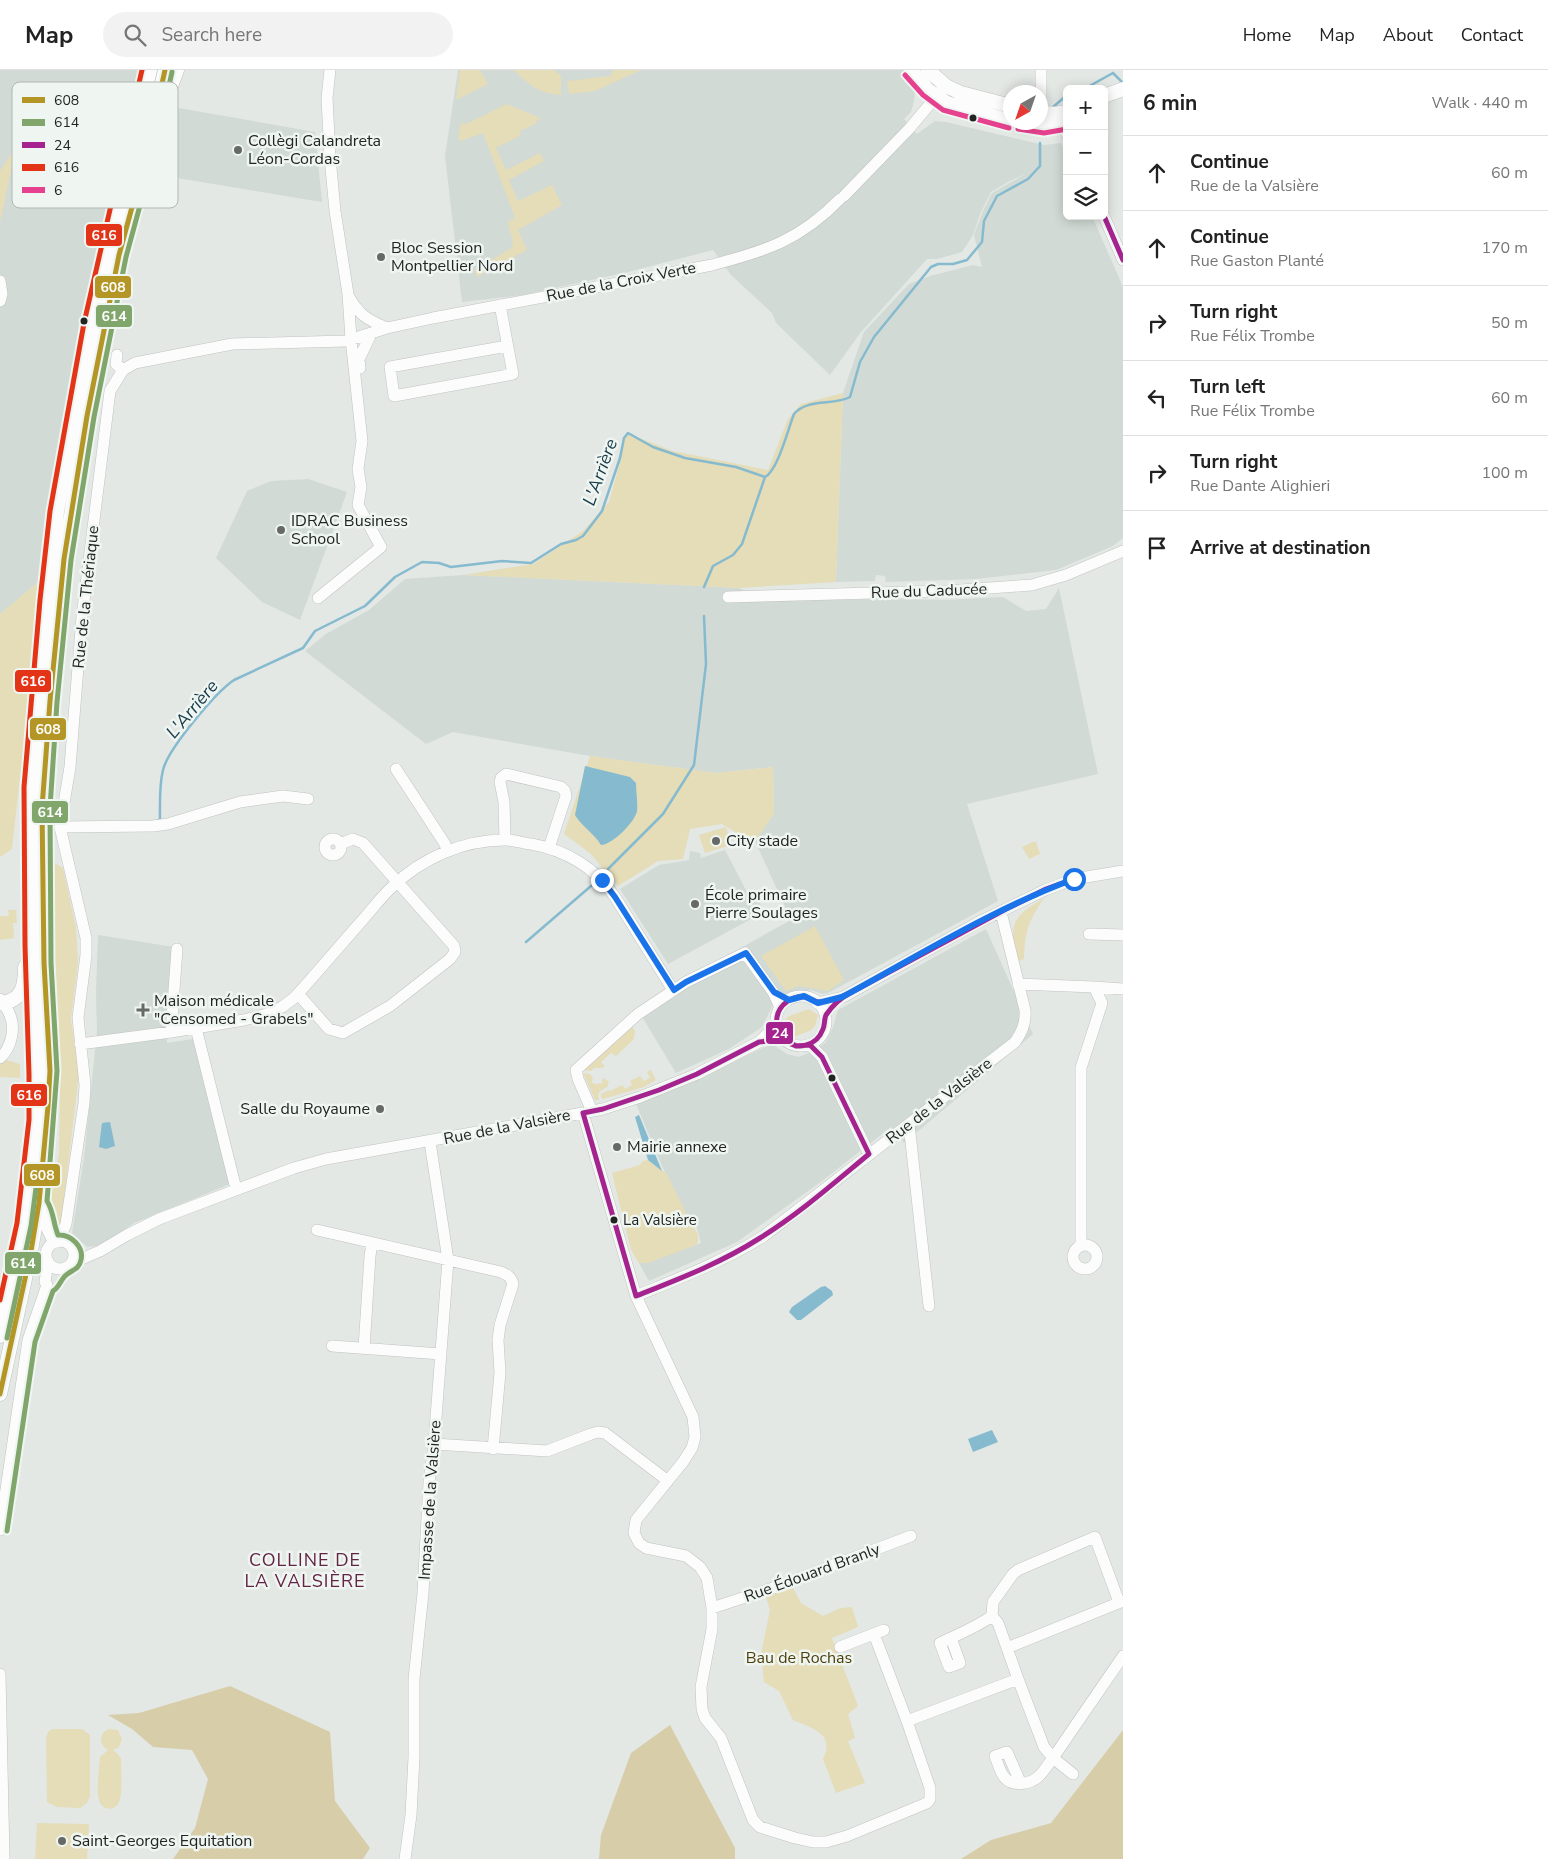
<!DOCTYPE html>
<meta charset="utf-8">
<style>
:root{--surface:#fff;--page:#f2f2f2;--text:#222;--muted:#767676;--line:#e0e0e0}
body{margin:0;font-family:"Nunito Sans",sans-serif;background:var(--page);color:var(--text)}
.controls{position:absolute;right:15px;top:15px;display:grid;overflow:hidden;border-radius:8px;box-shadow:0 2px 12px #0003}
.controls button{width:45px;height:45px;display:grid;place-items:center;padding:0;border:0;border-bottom:1px solid var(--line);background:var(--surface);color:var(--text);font:25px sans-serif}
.compass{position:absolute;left:1003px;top:15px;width:45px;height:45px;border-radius:50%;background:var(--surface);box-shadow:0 2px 12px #0003;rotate:220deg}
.stop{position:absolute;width:15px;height:15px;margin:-11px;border:4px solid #1a73e8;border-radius:50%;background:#fff}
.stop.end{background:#1a73e8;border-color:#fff;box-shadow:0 1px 5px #0008}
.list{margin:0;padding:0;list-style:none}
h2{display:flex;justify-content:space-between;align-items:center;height:65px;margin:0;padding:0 20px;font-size:21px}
h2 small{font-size:16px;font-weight:400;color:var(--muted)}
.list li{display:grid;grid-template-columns:32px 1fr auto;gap:15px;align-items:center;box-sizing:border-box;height:75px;padding:0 20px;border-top:1px solid var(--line)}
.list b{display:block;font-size:19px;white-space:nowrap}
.list p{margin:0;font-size:16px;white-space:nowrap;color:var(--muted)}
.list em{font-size:16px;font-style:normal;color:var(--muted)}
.icon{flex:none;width:28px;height:28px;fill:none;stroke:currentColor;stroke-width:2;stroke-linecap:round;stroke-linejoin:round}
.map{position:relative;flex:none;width:1123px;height:1789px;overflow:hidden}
header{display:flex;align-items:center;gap:30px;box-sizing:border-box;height:70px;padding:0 25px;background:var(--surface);border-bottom:1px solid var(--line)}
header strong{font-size:24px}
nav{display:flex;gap:28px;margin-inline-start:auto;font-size:18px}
.search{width:350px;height:45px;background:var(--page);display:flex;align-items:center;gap:12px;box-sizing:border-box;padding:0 18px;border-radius:28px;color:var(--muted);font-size:19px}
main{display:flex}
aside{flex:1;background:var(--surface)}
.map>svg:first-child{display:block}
</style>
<header>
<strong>Map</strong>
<div class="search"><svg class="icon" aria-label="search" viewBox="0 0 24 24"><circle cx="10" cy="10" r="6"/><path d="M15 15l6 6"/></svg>Search here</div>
<nav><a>Home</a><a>Map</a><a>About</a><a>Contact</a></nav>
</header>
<main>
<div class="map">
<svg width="1123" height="1789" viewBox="0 0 1123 1789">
<rect width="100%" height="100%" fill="#e3e8e5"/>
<path fill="#d1dad5" d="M0,0H138L89,234L42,509L0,544Z
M458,0H904L912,9L915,21L914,31L911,42L904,49L917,64L935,51L946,52L1044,75L1061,73L1067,88V146H1092L1123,217V468L1113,476L1056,500L976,509L886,512L885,506L876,505L875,511L836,512L843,323L864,262L909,214L930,206L973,195L982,197L974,165L983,141L992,123L1027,103L1008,112L991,122L980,144L973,165L962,182L937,189H927L861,262L830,305L776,253L772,243L731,205L713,180L628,202L523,225L462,232L445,86Z
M173,37L315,62L322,132L153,104L166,55Z
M308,409L347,422L300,550L262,532L216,488L247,421L271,411Z
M463,505L739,518L766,531L882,529L946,530L1003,527L1026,541L1046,539L1059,518L1098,704L967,734L998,831L828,923L823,924L810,920L784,926L774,933L762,957L729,979L676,1003L638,940L683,910L791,850L755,771L774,744L773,697L716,703L590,686L453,662L426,674L305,581L326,564L369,540L405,509Z
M725,780L749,826L756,824L764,842L668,894L620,819L659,795L689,790L690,781L700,783L701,788Z
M986,859L1033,964L904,1073L891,1057L822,1111L737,1172L649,1211L639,1193L648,1192L701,1173L697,1158L686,1144L663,1098L636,1034L772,974L787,984L799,987L811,982L825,973L833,957L838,940Z
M98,865L174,877L167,953V973L193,969L230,1114L134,1153L104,1175L87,1177L72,1163L84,1088L97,961L96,922Z"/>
<path fill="#e5dcb8" d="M460,0H480L488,14L456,30Z
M513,0H554L561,6V25C537,23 530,15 513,0Z
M614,0H641L595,21L569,24L567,11L610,6Z
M507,34L540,48L535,54L520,61L521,65L496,78L506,100L540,83L544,91L509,110L518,131L552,115L562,135L518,160L527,180L477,207L474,200L510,179L513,174L508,152L515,148L483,63L461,71L458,68L461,53L466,54Z
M16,77L0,153V101Z
M843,323L836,512L739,518L463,505L533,494L583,461L609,432L620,392L626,363L673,381L768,400L788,349L801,334Z
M42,509L12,779L0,787V544Z
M590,686L716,703L773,697L774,744L755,771L742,766L722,754L690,759L683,789L658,791L618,816L590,783L564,764Z
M726,757L731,775L705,783L699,765Z
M1033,772H1036L1040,784L1029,789L1022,777Z
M48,789L63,798L76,857L78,893L71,949L79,1004L60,1162H54L47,1138L59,1085L60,1023Z
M1044,828C1028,852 1025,861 1024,889L1019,891C1007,855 1012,847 1044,828Z
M8,840H16L17,853H13L14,868L0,870V846H9Z
M815,856L844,910L828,921L799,916L786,921L761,886Z
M809,939L818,945L815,956L811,960L792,968C785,965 783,961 782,954L789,946Z
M632,957L635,961L634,969L616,986L611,983L601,992L605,996L602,998H594L591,1001L584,1000Z
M6,990L20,994V1008L0,1007V994Z
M651,1000L656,1010L644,1017L603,1029L601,1027V1024L609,1020L610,1021L622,1015L625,1019L632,1015L630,1011L640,1006L644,1011L650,1008L647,1002Z
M583,1003L590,1004L593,1009L591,1012L595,1014L603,1013L602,1011L604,1008L609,1012L607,1017L599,1022L598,1025L599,1030H595Z
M648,1090L667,1104L690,1151L698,1164V1172L696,1175L648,1193H639L631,1180L612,1103L640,1095L643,1091Z
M792,1516L801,1533L823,1546L841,1538L852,1537L858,1557L832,1568L858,1636L848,1644L855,1668L848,1671L865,1713L836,1723L823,1689C836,1663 811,1658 793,1650L779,1621L764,1612L761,1584L770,1540L766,1527Z
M52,1659H82L90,1665V1726L87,1733L80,1738L57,1737L47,1732L46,1669L48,1662Z
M109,1659L118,1660L122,1669L119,1677L113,1680L118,1684L121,1689C121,1700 123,1722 119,1732C115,1742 101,1740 99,1730C96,1719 99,1699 100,1687L108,1680C99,1674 98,1664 109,1659Z
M37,1753L89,1754L87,1789H35Z"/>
<path fill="#d7cda8" d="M230,1616L330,1662L335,1731L370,1778L363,1789H173L195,1758L208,1709L192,1680L153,1677L132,1659L108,1645L139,1643Z
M670,1655L735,1778V1789H599L601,1765L631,1683Z
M1123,1660V1789H961L991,1770L1051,1753Z"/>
<path fill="#85bacf" d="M585,696L630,707L636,713C636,722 638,733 637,741C635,752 612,775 601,775C594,763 582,757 575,745Z
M639,1045L662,1101L648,1090L635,1047Z
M110,1052L115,1076L106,1079L99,1077L102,1053Z
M825,1216L832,1221L833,1225L801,1250H797L789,1242L792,1237L821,1217Z
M992,1360L998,1372L973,1382L968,1369Z"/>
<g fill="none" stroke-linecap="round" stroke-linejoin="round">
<path stroke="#85bacf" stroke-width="2.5" d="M1113,3L1123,13
M1084,19L1113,3
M1053,37L1067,25
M704,517L713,496L733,485L742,474L765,407C778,400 788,359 794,344C807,328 834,336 850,327L860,292L874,267L931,197L938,194H953L967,190L982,172L984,151L997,126L1028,109L1040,96V73
M158,750H160C160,735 159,716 163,700C168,679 215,623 234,610L303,578L315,561L365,536L395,507L422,492L439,493L451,497L502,491L531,493L561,474L576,470L583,466L602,441L620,388L624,368L628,363L653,377L685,388L736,397L765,407
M608,799L663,744L694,695L706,594L704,546
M526,872L591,816"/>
<defs>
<path id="minor" d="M1041,0V42
M1060,53L1067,64
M844,126L909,59L941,21
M1104,146L1123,190
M0,211L2,224L0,231
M349,227C359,245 368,250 387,258
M500,235L513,304L394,326L390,297L507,276
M117,285L116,294L123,300
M360,298L359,289L371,264
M728,527L947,521L1032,515L1066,505L1123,481
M318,528L381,477L358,435L361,417L358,399L362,371L351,269L348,224L335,141L330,87L327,28L330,0
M396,699L445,774L447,781
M60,757L153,756L168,754L240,732L283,726L308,729
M325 777a8 8 0 1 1 16 0a8 8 0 1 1-16 0Z
M505,770L504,732L500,712L501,708L506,704L561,717L565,721L566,726L549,778
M1089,864L1123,865
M1018,914L1094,917L1102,933L1081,998V1175
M1094,917L1123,919
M298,924L329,959L343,963L390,936L450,889L455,882L454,876L363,773L353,769L340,774
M776 951a25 25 0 1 1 50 0a25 25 0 1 1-50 0Z
M0,929C2,934 7,937 9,943C16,957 12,977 0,988
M817,933L843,927L977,853L1045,820L1074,809L1123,801
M196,958L236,1119
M171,962L177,879
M80,974L171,962L244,950L267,944L282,937L294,928C316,904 337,879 359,854C370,842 380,828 392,817C422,788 463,770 505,770C514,770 523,773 531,774C566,780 596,798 615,827L673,920
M810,975L822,987L869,1084
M592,1041L578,1009L576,1000L638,944L686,912L745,883L773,922L780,937
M583,1043L636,1226C680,1208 724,1191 764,1166L1015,972C1022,962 1026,953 1025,940L1001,842
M909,1054L929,1236
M39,1133L45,1142L46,1157L54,1173
M317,1160L501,1202C508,1205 511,1207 513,1214L500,1255L498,1270L500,1303L493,1379
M46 1185a14 14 0 1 1 28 0a14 14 0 1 1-28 0Z
M58,1172L66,1154L84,1033L85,1015L78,948L86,885V868L60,757L70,697L82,547L110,321L123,300L135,293L232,274L346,271L387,258L433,248L712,195C766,181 800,170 840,129
M1073 1187a12 12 0 1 1 24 0a12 12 0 1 1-24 0Z
M72,1193L100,1181L127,1165L159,1149L294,1098L326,1089L583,1043L603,1039L640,1027L697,1004L759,972L776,955
M636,1226L693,1347L695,1367L692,1378L683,1392L636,1450L634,1463L639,1473L646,1478L686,1486L700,1497L707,1508L712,1538V1559L701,1617L702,1639L705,1648L721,1668L753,1750L760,1757L795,1768L813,1772H826L847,1766L927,1733L930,1729V1718L907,1651L1018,1609L1007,1578L1123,1531
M332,1276L441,1284
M364,1278L370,1186L372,1173
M434,1374L547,1381L591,1364L598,1362L605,1363L668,1411
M0,1460L28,1270L47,1215L45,1212L48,1191
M712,1538L773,1518L911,1466
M874,1564L907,1651
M951,1568L960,1593L949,1597L940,1573C959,1564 975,1558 992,1546
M840,1577L884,1560
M1007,1578L998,1553L992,1546L993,1532L1013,1504L1018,1500L1095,1467L1119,1532
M0,1604L4,1789
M1018,1609L1044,1677L1053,1688C1048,1694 1044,1702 1038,1707C1030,1714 1013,1717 1005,1708C1000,1703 998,1693 995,1686L1007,1682L1021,1714
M1073,1704L1053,1688L1123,1586
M405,1789L411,1745L414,1687V1609L423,1523L429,1412L434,1374L448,1190L430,1072"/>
<path id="major" d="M911,0L928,20L947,33L1011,51
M928,0L946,16L961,23L1011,36
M1104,26L1123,19
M165,32L177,0
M1040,42L1054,44L1067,42
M1019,52L1044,56L1067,51
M2,933C23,930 25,915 25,897
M0,1266L24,1154L36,1051L37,1004L32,876L31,717L47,531L57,442L91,255L150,0
M0,1324L31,1181L39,1133L48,1036L50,1001L44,893L42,738L50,631L64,489L87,346L119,185L147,82L165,0"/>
</defs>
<use href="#minor" stroke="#c0c3c1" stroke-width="12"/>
<use href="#major" stroke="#c0c3c1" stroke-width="15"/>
<use href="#minor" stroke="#fbfcfb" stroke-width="11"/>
<use href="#major" stroke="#fbfcfb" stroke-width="14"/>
<defs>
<path id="bus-1" d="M0,1324L31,1181L39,1133L48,1036L50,1001L44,893L42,738L50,631L64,489L87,346L119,185L147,82L165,0"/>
<path id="bus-2" d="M7,1268L31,1156L36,1118
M7,1461L35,1272L53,1221C59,1218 60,1211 65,1206C71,1200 79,1200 81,1190C84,1177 71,1164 58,1165C53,1153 54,1142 47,1131L57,1001L51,893L50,738L57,632L71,490L94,347L126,187L154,84L172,2"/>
<path id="bus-3" d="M1104,146L1123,190
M1006,839L1046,819L1074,809
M1006,839L1045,820L1074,809
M852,922C842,927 832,936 826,945C824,949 825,955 823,959C817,976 796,982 783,968C778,963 776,954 777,947C779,935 792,925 805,927C810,928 814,932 819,932C830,932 842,927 852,922Z
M852,922L977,853L1006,839
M852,922L1006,839
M784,969L796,976L810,975L822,987L869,1084C834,1113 799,1144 760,1168C721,1193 679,1209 636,1226L583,1043L603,1039L659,1020L697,1004L759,972Z"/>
<path id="bus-4" d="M0,1230L17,1153L29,1050V1004L25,876L24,717L40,530L50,441L84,253L142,0"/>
<path id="bus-5" d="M905,5L923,25L943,40L1009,58
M1018,59L1044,63L1067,59"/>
</defs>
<use href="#bus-1" stroke="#eff6f2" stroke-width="9"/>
<use href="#bus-2" stroke="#eff6f2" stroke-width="9"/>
<use href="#bus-3" stroke="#eff6f2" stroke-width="9"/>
<use href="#bus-4" stroke="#eff6f2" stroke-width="9"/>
<use href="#bus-5" stroke="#eff6f2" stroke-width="9"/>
<use href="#bus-1" stroke="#b49626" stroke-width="5"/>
<use href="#bus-2" stroke="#80a66b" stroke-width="5"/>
<use href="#bus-3" stroke="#a4238f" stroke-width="5"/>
<use href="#bus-4" stroke="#e43417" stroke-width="5"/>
<use href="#bus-5" stroke="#e6418e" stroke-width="5"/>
</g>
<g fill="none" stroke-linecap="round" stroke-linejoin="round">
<path stroke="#1a73e8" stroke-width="6" d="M602,810L615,827L674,920L686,912L746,883L774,922L789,930L804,926L818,933L842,927C918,886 993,839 1074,809"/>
</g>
<g fill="#222423" stroke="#eff6f2" stroke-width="2">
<circle cx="973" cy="48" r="4.5"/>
<circle cx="84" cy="251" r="4.5"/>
<circle cx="832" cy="1008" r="4.5"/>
<circle cx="614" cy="1150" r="4.5"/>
</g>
<g fill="#666967" stroke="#eff6f2" stroke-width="2">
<circle cx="238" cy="80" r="5"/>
<circle cx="381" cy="187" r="5"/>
<circle cx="281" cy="460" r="5"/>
<circle cx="716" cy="771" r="5"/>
<circle cx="695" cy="834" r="5"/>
<path d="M140.5 932.5h5v5h5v5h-5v5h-5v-5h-5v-5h5z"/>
<circle cx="380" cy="1039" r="5"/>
<circle cx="617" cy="1077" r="5"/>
<circle cx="62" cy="1771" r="5"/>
</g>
<g text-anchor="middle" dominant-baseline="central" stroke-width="5" stroke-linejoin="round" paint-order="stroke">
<g font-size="15" fill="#222423" stroke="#eff6f2" text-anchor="start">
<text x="623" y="1150">La Valsière</text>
</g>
<g font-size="16" fill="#222423" stroke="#eff6f2" text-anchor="start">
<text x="248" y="71">Collègi Calandreta<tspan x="248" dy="18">Léon-Cordas</tspan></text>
<text x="391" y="178">Bloc Session<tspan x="391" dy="18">Montpellier Nord</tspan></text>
<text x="291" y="451">IDRAC Business<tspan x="291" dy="18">School</tspan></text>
<text x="726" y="771">City stade</text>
<text x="705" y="825">École primaire<tspan x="705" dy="18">Pierre Soulages</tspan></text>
<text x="154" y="931">Maison médicale<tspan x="154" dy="18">"Censomed - Grabels"</tspan></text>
<text x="370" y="1039" text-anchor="end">Salle du Royaume</text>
<text x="627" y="1077">Mairie annexe</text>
<text x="72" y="1771">Saint-Georges Equitation</text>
</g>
<g font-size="16" fill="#222423" stroke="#eff6f2">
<text transform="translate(621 212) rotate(-11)">Rue de la Croix Verte</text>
<text transform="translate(929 521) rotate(-2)">Rue du Caducée</text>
<text transform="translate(86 527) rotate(-84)">Rue de la Thériaque</text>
<text transform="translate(939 1031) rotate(-38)">Rue de la Valsière</text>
<text transform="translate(507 1057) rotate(-11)">Rue de la Valsière</text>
<text transform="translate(430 1430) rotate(-86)">Impasse de la Valsière</text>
<text transform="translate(812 1503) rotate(-20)">Rue Édouard Branly</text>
</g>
<g font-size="16" fill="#4d3e08" stroke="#eff6f2">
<text x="799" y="1588">Bau de Rochas</text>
</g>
<g font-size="18" font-style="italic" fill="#173a48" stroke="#eff6f2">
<text transform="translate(600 402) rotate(-70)">L'Arrière</text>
<text transform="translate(192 639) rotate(-50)">L'Arrière</text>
</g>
<g font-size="18" letter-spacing="1" fill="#632345" stroke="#eff6f2">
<text x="305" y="1490">COLLINE DE<tspan x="305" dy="21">LA VALSIÈRE</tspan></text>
</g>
</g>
<rect x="12" y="12" width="166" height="126" rx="8" fill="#eff6f2" stroke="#b2b7b4" stroke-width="1"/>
<rect x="22" y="27" width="23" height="6" fill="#b49626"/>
<rect x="22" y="49" width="23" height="7" fill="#80a66b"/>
<rect x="22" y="72" width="23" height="6" fill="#a4238f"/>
<rect x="22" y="94" width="23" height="7" fill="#e43417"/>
<rect x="22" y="117" width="23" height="6" fill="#e6418e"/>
<g font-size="14" fill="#222423">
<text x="54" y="35">608</text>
<text x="54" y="57">614</text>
<text x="54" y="80">24</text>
<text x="54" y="102">616</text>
<text x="54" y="125">6</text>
</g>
<g stroke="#eff6f2" stroke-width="2">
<rect x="85" y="153" width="38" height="24" rx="5" fill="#e43417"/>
<rect x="94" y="205" width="38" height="24" rx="5" fill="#b49626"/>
<rect x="95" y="234" width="38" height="24" rx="5" fill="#80a66b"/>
<rect x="14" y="599" width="38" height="24" rx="5" fill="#e43417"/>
<rect x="29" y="647" width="38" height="24" rx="5" fill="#b49626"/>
<rect x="31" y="730" width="38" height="24" rx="5" fill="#80a66b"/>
<rect x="765" y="951" width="29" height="24" rx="5" fill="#a4238f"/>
<rect x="10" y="1013" width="38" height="24" rx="5" fill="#e43417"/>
<rect x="23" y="1093" width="38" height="24" rx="5" fill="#b49626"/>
<rect x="4" y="1181" width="38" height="24" rx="5" fill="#80a66b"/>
</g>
<g font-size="14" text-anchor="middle" font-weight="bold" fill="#fff">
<text x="104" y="170">616</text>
<text x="113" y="222">608</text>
<text x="114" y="251">614</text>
<text x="33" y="616">616</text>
<text x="48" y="664">608</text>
<text x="50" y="747">614</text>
<text x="780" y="968">24</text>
<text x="29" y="1030">616</text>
<text x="42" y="1110">608</text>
<text x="23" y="1198">614</text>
</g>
</svg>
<div class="controls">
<button>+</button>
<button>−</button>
<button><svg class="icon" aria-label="layers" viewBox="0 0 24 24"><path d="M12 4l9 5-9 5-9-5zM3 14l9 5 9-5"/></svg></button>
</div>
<svg class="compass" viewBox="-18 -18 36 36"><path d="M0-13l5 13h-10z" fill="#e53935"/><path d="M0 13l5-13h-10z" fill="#767676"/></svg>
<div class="stop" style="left:1074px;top:809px"></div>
<div class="stop end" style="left:602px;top:810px"></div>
</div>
<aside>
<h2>6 min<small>Walk · 440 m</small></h2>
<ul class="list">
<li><svg class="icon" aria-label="ahead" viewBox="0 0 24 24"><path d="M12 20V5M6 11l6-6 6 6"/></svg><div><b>Continue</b><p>Rue de la Valsière</p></div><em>60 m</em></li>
<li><svg class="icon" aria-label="ahead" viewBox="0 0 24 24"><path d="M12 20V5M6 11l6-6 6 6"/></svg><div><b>Continue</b><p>Rue Gaston Planté</p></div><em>170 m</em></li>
<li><svg class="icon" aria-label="right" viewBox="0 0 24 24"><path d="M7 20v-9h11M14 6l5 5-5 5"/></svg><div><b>Turn right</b><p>Rue Félix Trombe</p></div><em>50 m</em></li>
<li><svg class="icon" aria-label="left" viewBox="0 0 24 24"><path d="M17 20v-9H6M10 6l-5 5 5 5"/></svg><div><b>Turn left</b><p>Rue Félix Trombe</p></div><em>60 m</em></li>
<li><svg class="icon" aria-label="right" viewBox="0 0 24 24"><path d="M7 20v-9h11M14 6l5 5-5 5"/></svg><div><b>Turn right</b><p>Rue Dante Alighieri</p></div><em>100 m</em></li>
<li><svg class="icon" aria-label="arrive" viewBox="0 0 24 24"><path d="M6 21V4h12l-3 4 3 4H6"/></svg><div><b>Arrive at destination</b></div></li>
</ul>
</aside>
</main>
